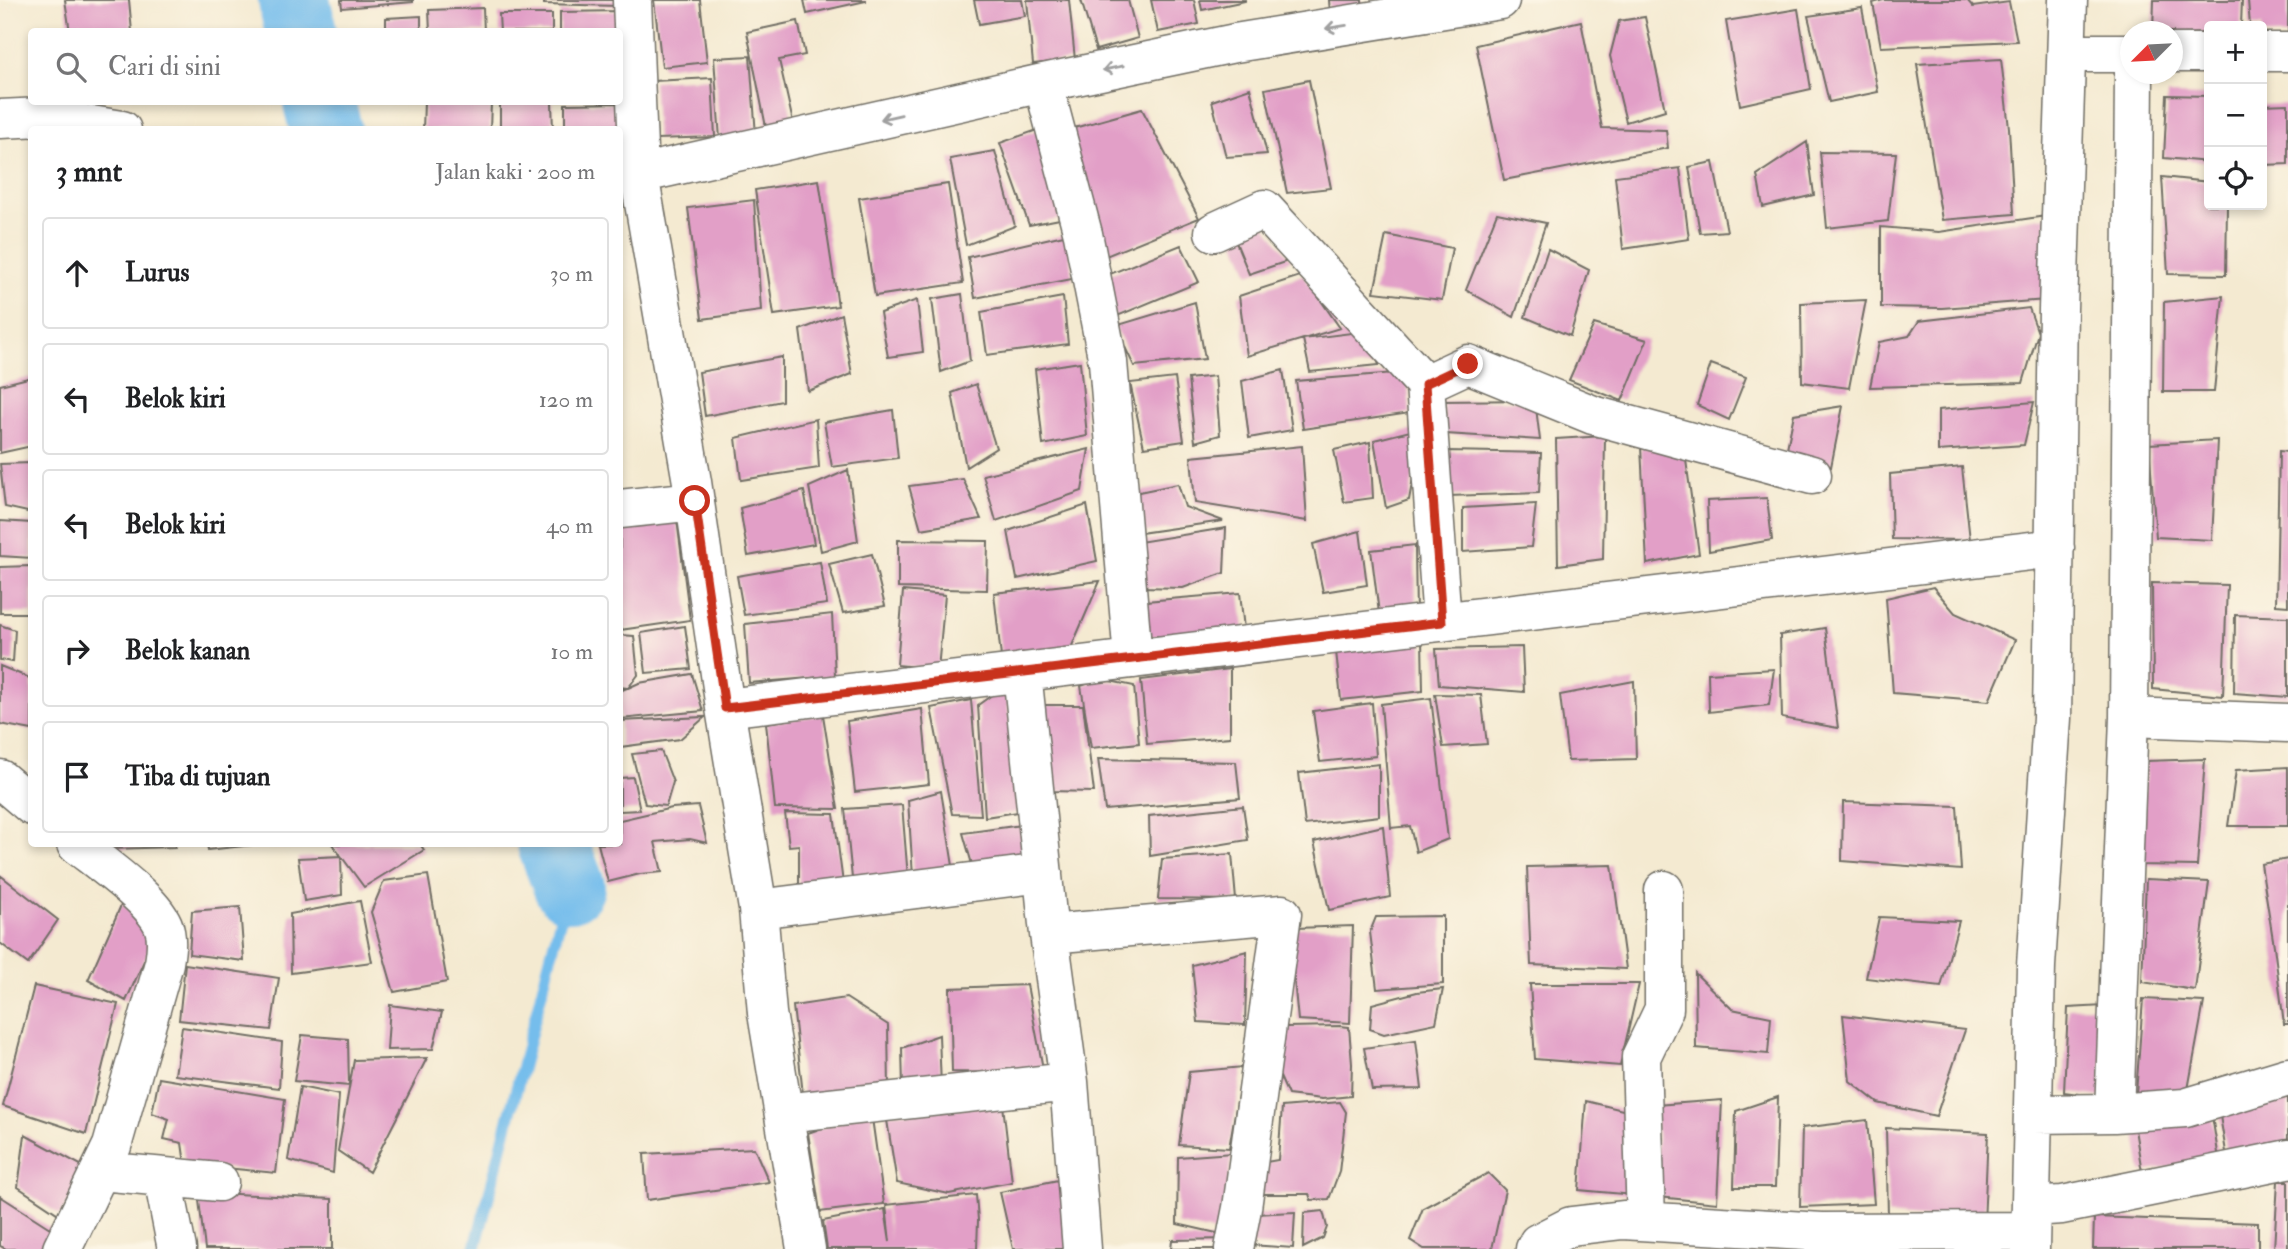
<!DOCTYPE html>
<html lang="id">
<meta charset="utf-8">
<style>
:root{--surface:#fff;--page:#f6f6f6;--text:#202124;--muted:#757577;--line:#e0e0e0}
body{margin:0;font-family:"IM FELL Double Pica",serif;background:var(--page);color:var(--text)}
.controls{position:absolute;right:21px;top:21px;display:grid;overflow:hidden;border-radius:7px;box-shadow:0 4px 10px #0003}
.controls button{width:63px;height:63px;display:grid;place-items:center;padding:0;border:0;border-bottom:2px solid var(--line);background:var(--surface);color:var(--text);font:35px sans-serif}
.compass{position:absolute;left:2120px;top:21px;width:63px;height:63px;border-radius:50%;background:var(--surface);box-shadow:0 4px 10px #0003;rotate:246deg}
.stop{position:absolute;width:21px;height:21px;margin:-16px;border:5px solid #c8321e;border-radius:50%;background:#fff}
.stop.end{background:#c8321e;border-color:#fff;box-shadow:0 2px 7px #0008}
.list{margin:0;padding:0;list-style:none}
h2{display:flex;justify-content:space-between;align-items:center;height:91px;margin:0;padding:0 28px;font-size:30px}
h2 small{font-size:23px;font-weight:400;color:var(--muted)}
.list li{display:grid;grid-template-columns:46px 1fr auto;gap:21px;align-items:center;box-sizing:border-box;height:112px;margin:0 14px 14px;padding:0 14px;border:2px solid var(--line);border-radius:7px}
.list b{display:block;font-size:26px;white-space:nowrap}
.list em{font-size:23px;font-style:normal;color:var(--muted)}
.icon{flex:none;width:38px;height:38px;fill:none;stroke:currentColor;stroke-width:2;stroke-linecap:round;stroke-linejoin:round}
.map{position:relative;flex:none;width:2288px;height:1249px;overflow:hidden}
.search{position:absolute;background:var(--surface);box-shadow:0 4px 10px #0003;left:28px;top:28px;width:595px;height:77px;display:flex;align-items:center;gap:18px;box-sizing:border-box;padding:0 24px;border-radius:7px;color:var(--muted);font-size:26px}
.panel{position:absolute;background:var(--surface);box-shadow:0 4px 10px #0003;left:28px;top:126px;width:595px;height:721px;border-radius:7px}
.map>svg:first-child{display:block}
</style>
<div class="map">
<svg width="2288" height="1249" viewBox="0 0 2288 1249">
<rect width="100%" height="100%" fill="#fcf5e5"/>
<filter id="ink" filterUnits="userSpaceOnUse"><feTurbulence type="fractalNoise" baseFrequency=".0143" numOctaves="2"/><feDisplacementMap in="SourceGraphic" scale="14" xChannelSelector="R" yChannelSelector="G"/><feConvolveMatrix kernelMatrix="1 2 1 2 8 2 1 2 1" color-interpolation-filters="sRGB"/></filter>
<filter id="wash" filterUnits="userSpaceOnUse"><feTurbulence type="fractalNoise" baseFrequency=".00686" numOctaves="4" result="noise"/><feDisplacementMap in="SourceGraphic" scale="28" xChannelSelector="R" yChannelSelector="G"/><feGaussianBlur stdDeviation="1.57" result="paint"/><feColorMatrix in="noise" values="0 0 0 0 0 0 0 0 0 0 0 0 0 0 0 0 0 1.4 0 .05"/><feComposite in="paint" operator="in"/></filter>
<g filter="url(#wash)">
<rect width="100%" height="100%" fill="#f4ead1"/>
<g fill="none" stroke-linecap="round" stroke-linejoin="round">
<path stroke="#74bdec" stroke-width="12" d="M475,1249L569,886"/>
<path stroke="#74bdec" stroke-width="72" d="M294,0L301,32
M319,102L326,130
M553,844L569,886"/>
</g>
<g id="blocks">
<path fill="#e29fc7" d="M65,0H129L132,32H70Z
M341,0H413V2L342,8Z
M544,0H618V6L544,4Z
M654,0H700L707,62L662,67Z
M804,0H866V1L807,14Z
M974,0H1022L1025,16L979,24Z
M1027,0H1069L1075,60L1033,64Z
M1081,0H1128L1138,38L1096,50Z
M1151,0H1194L1199,24L1158,32Z
M1200,0H1245V1L1202,10Z
M1329,0H1362L1363,9L1330,13Z
M1883,0H1967L1973,7L2009,2L2017,41L1881,47L1873,3Z
M2154,0H2242L2241,26H2209V33L2173,34V32H2153Z
M2248,0H2288V36L2262,35V26H2250Z
M483,8L484,32H430L429,10Z
M1862,8L1878,92L1829,102L1808,16Z
M1798,9L1811,89L1740,105L1726,21Z
M623,11L620,32H560V12Z
M499,14H552V32H500Z
M421,16V32H386V18Z
M1645,17L1665,110L1626,122L1610,56L1619,21Z
M798,21L805,55L779,60L793,122L766,127L747,32Z
M1581,21L1602,128L1666,130L1668,148L1504,180L1476,45Z
M750,56L756,135L720,139L714,58Z
M2001,59L2009,128L2014,214L1942,220L1917,64Z
M712,78L715,137L657,139L653,81Z
M1309,80L1331,188L1287,193L1265,89Z
M1250,88L1267,154L1226,157L1212,101Z
M2167,95L2209,96V162L2164,158Z
M424,102H491L490,130H423Z
M500,102H552L553,130H500Z
M625,103L620,130H565V104Z
M2288,104V164L2264,165L2262,105Z
M1142,109L1199,218L1101,258L1067,130Z
M1040,129L1070,217L1029,225L1000,143Z
M1807,142L1814,195L1763,207L1757,175Z
M995,151L1015,226L966,245L950,159Z
M1820,152L1896,153L1888,221L1827,228Z
M1713,162L1727,231L1700,233L1689,167Z
M1680,168L1689,239L1623,249L1615,176Z
M2162,177L2209,182V205H2227L2226,275L2168,274Z
M819,180L838,306L774,315L755,190Z
M948,184L963,283L875,296L859,198Z
M754,200L761,311L702,319L688,208Z
M1497,213L1546,223L1514,317L1466,290Z
M2046,216V300L1942,308L1881,307V227L1939,232Z
M1263,222L1291,260L1249,274L1233,235Z
M1068,234L1072,279L975,298L968,257Z
M1386,235L1452,248L1442,300L1374,292Z
M1181,245L1199,282L1115,317L1105,276Z
M1548,249L1589,270L1570,336L1525,317Z
M1303,275L1340,328L1247,356L1239,296Z
M962,294L970,361L941,372L932,299Z
M2223,296L2214,392H2163L2164,302Z
M1063,297L1068,344L987,355L981,312Z
M917,300L923,352L888,357L880,313Z
M1866,300L1849,388L1802,382L1801,303Z
M1195,302L1205,359L1134,366L1115,326Z
M2029,308L2038,333L2023,383L1870,387L1879,342L1909,336L1919,321Z
M841,314L852,374L808,391L800,330Z
M1594,324L1647,340L1622,401L1569,380Z
M1367,331L1379,365L1310,372L1303,339Z
M782,357V401L705,416L699,372Z
M1080,362L1087,436L1043,445L1035,369Z
M1711,364L1746,377L1729,420L1697,405Z
M1283,370L1292,430L1249,438L1242,381Z
M1407,372L1410,413L1303,429L1296,381Z
M1215,376L1220,435L1195,442L1188,379Z
M32,377V446L0,453V385Z
M1175,378L1184,441L1144,447L1130,383Z
M976,384L996,448L966,467L952,393Z
M1535,400L1540,440L1446,434L1442,401Z
M2034,402L2024,445L1938,451V410Z
M1843,406L1831,467L1785,458L1794,414Z
M893,410L898,458L832,467L824,422Z
M816,419L819,468L741,480L736,438Z
M1422,428L1409,500L1386,508L1374,440Z
M1605,436L1603,559L1558,565L1556,439Z
M2217,440L2212,540L2156,537L2149,444Z
M1370,442L1373,498L1344,502L1334,450Z
M1302,446L1307,521L1195,503L1191,457Z
M1641,447L1685,453L1699,554L1647,564Z
M1089,449L1082,491L996,521L983,475Z
M1447,451L1541,453L1539,493L1448,496Z
M2279,451L2288,452V606L2276,605Z
M32,463V513L5,507L0,464Z
M1962,467L1970,540L1892,539L1890,474Z
M848,470L858,541L821,551L809,487Z
M963,479L981,519L921,529L909,486Z
M1178,484L1185,507L1223,521L1140,533L1134,493Z
M804,491L814,544L748,556L740,508Z
M1767,498L1772,540L1709,551L1707,501Z
M1536,504L1531,547L1463,552V508Z
M1087,505L1097,561L1017,579L1008,531Z
M676,512L690,620L620,630V522Z
M0,521L32,523V558L0,556Z
M1226,528L1224,573L1183,588L1140,587L1139,542Z
M1360,531L1367,585L1323,592L1313,544Z
M898,540L988,541L987,590L898,588Z
M1415,545L1416,618L1380,621L1371,550Z
M872,554L885,606L843,613L829,564Z
M820,562L827,604L744,615L737,576Z
M32,566V613H0V567Z
M1100,581L1068,655L1001,657L994,593Z
M2152,583L2227,585L2223,696L2153,689Z
M1933,587L1955,613L2015,640L1989,701L1893,693L1886,598Z
M903,591L945,595L938,669L897,665Z
M1240,593L1245,638L1142,636L1146,601Z
M832,614L835,676L749,683L745,624Z
M2235,615L2288,617V697L2234,693Z
M0,625L15,630L13,662L0,660Z
M685,626L691,669L646,673L641,633Z
M1825,628L1838,728L1782,718L1780,635Z
M620,635L634,636L638,675L628,688L639,683L692,674L703,711L620,719V691L627,688L620,687Z
M1422,638L1423,691L1341,700L1336,651Z
M1522,647L1524,692L1439,685L1436,649Z
M0,666L32,679V730L0,724Z
M1230,669V737L1147,744L1141,680Z
M1774,669L1769,705L1709,712L1708,673Z
M1100,679L1134,686L1139,743L1091,748L1081,686Z
M1634,681L1636,759L1568,761L1560,695Z
M1006,685L1018,812L985,817L978,705Z
M1435,694L1481,695L1487,744L1443,747Z
M1431,698L1448,839L1416,852L1410,826L1391,828L1381,704Z
M971,700L981,815L952,814L931,708Z
M1372,703L1376,756L1320,762L1313,711Z
M1030,705H1083L1094,792L1049,791Z
M922,709L929,784L855,792L847,721Z
M823,715L838,809L775,808L766,723Z
M705,717L680,739L620,747V721Z
M661,751L673,782L666,806L645,804L632,754Z
M1098,759L1236,762L1240,798L1105,810Z
M2205,759L2197,866L2141,865L2146,761Z
M1379,764V816L1305,825L1299,773Z
M2288,767V826H2228L2236,770Z
M633,777L640,810L620,811V778Z
M941,791L954,872L913,876L908,800Z
M1843,802L1957,806L1961,870L1842,861Z
M902,805L908,878L853,888L845,809Z
M698,806L707,843L690,839L655,842L662,872L640,874L608,882L598,844H620V820L672,808Z
M1243,806L1248,840L1150,856L1149,816Z
M785,813L834,814L844,891L799,896V845L789,846Z
M1022,825L1026,867L974,871L963,833Z
M1383,826L1390,897L1329,910L1314,842Z
M113,844H176L175,847L112,849Z
M207,844H252L253,845L208,850Z
M332,844H420L424,850L364,887L341,856L342,895L304,901L298,858L341,856Z
M1232,854L1236,900L1158,899L1162,859Z
M2288,859V1024H2284L2274,946L2261,864Z
M1612,865L1626,969L1531,965L1527,867Z
M0,875L58,920L28,964L0,943Z
M428,875L447,982L394,992L371,912L384,881Z
M2146,879L2209,882L2195,990L2142,982Z
M360,901L372,962L291,973L290,914Z
M122,903L156,934L126,1001L88,980Z
M240,907L244,961L189,954L192,911Z
M1443,916V984L1377,989L1370,932L1376,917Z
M1879,917L1959,921L1941,987L1866,978Z
M1353,926L1350,1023L1298,1020L1291,949L1295,928Z
M1247,951L1245,1025L1198,1022L1192,965Z
M185,964L279,978L271,1030L179,1020Z
M1695,973L1732,1009L1771,1017L1768,1054L1696,1048Z
M1530,984H1639L1620,1066L1535,1059Z
M1027,985L1044,1074L952,1072L950,988Z
M34,986L118,1004L86,1134L3,1106Z
M1443,989L1436,1023L1384,1034L1370,1029L1372,1004L1417,992Z
M846,998L888,1025L889,1090L804,1103L793,1006Z
M2143,999L2204,1002L2187,1095L2136,1094Z
M390,1005L442,1012L433,1049L387,1050Z
M2104,1006L2101,1097L2064,1092L2068,1008Z
M1843,1015L1965,1030L1936,1116L1878,1103L1850,1081Z
M1340,1026L1349,1027L1352,1064L1351,1096L1322,1099L1288,1095L1277,1070L1280,1038L1286,1027Z
M182,1027L282,1042L279,1088L175,1075Z
M302,1035L348,1039L349,1086L294,1081Z
M939,1035L941,1087L903,1088L902,1048Z
M1416,1040L1422,1089L1372,1090L1364,1048Z
M427,1058L369,1172L338,1151L354,1060Z
M1243,1067L1229,1148L1179,1145L1189,1072Z
M159,1078L285,1099L276,1173L185,1164L182,1143L164,1139L169,1119L152,1113Z
M300,1087L339,1095L333,1173L288,1160Z
M1778,1097L1775,1187H1734L1736,1111Z
M2288,1097V1146L2227,1158L2218,1104Z
M1722,1100L1717,1203L1659,1197L1656,1105Z
M1586,1101L1631,1112L1634,1195L1579,1190Z
M1340,1102L1346,1112L1339,1172L1329,1199L1311,1200L1309,1194H1259L1254,1164L1278,1160L1282,1107Z
M1003,1105L1012,1182L949,1194L897,1183L886,1114Z
M871,1111L884,1204L820,1212L808,1133Z
M2212,1116L2219,1159L2142,1172L2133,1117Z
M1867,1120L1874,1204L1800,1207L1802,1128Z
M1886,1128L1988,1133L1984,1224L1888,1215Z
M25,1135L90,1170L60,1215L18,1187Z
M754,1148L769,1182L647,1200L644,1154Z
M1232,1153L1221,1234L1177,1224L1178,1157Z
M1488,1173L1505,1190L1492,1249H1424L1410,1240L1423,1208Z
M1063,1179L1069,1249H1013L1000,1192Z
M2278,1181H2288V1249H2274Z
M198,1192L332,1199V1249H205Z
M976,1195L978,1220L977,1249H827L823,1221L885,1209L890,1242L886,1205Z
M0,1196L53,1230L41,1249H6L0,1246Z
M1323,1211L1327,1227L1323,1238L1303,1248L1304,1213Z
M1295,1212L1293,1248L1250,1245L1254,1214Z
M2094,1217L2258,1223V1249H2093Z
M1229,1239L1228,1249H1171L1172,1240Z"/>
</g>
</g>
<g filter="url(#ink)">
<use href="#blocks" fill-opacity="0" stroke="#716e65" stroke-width="2"/>
<g fill="none" stroke-linecap="round" stroke-linejoin="round">
<defs>
<path id="minor" d="M632,0L639,174L692,482L725,708L758,909L767,1013L806,1249
M2262,52H2288
M2068,53H2130
M2172,53H2209
M1043,83L1083,234L1108,362L1133,659
M0,119L42,117L122,130
M620,173L639,174L1043,83L1235,43L1500,0
M1214,232L1264,209L1425,384L1442,622
M1425,384L1468,364L1593,415L1812,475
M620,509L695,501
M1022,672L1049,934L1069,1082L1082,1249
M725,708L2055,548
M2129,717L2134,74
M0,779L32,806
M758,909L1043,873
M1049,934L1282,914L1242,1208L1234,1249
M784,1113L1069,1082
M2114,1113L2129,717L2288,723
M2033,1114L2114,1113L2185,1108L2288,1077
M100,1171L219,1182
M163,1178L177,1249
M2031,1207L2062,1205L2288,1159
M1646,1221L1641,1057L1664,1009V890
M62,1249L112,1146L164,963C166,951 168,937 163,925C152,899 100,863 76,844
M1535,1249L1538,1243L1571,1226L1623,1220L1822,1232L2030,1231
M2030,1249L2036,966L2052,718L2058,309L2068,0"/>
</defs>
<use href="#minor" stroke="#716e65" stroke-width="41"/>
<use href="#minor" stroke="#fff" stroke-width="38"/>
</g>
<defs><path id="oneway-shaft" d="M-6 0H5M1.5-3L5.5 0L1.5 3" fill="none" stroke-width="1.6" stroke-linecap="round" stroke-linejoin="round" transform="scale(1.75)"/></defs>
<g stroke="#a0a0a0">
<use href="#oneway-shaft" transform="translate(1336 27) rotate(171)"/>
<use href="#oneway-shaft" transform="translate(1113 68) rotate(168)"/>
<use href="#oneway-shaft" transform="translate(891 117) rotate(167)"/>
</g>
</g>
<g fill="none" stroke-linecap="round" stroke-linejoin="round" filter="url(#ink)">
<path stroke="#c8321e" stroke-width="9" d="M695,501L725,708L1442,622L1425,384L1468,364"/>
</g>
</svg>
<div class="controls">
<button>+</button>
<button>−</button>
<button><svg class="icon" aria-label="locate" viewBox="0 0 24 24"><circle cx="12" cy="12" r="6"/><path d="M12 2v4M12 18v4M2 12h4M18 12h4"/></svg></button>
</div>
<svg class="compass" viewBox="-18 -18 36 36"><path d="M0-13l5 13h-10z" fill="#e53935"/><path d="M0 13l5-13h-10z" fill="#757577"/></svg>
<div class="stop" style="left:695px;top:501px"></div>
<div class="stop end" style="left:1468px;top:364px"></div>
<div class="search"><svg class="icon" aria-label="search" viewBox="0 0 24 24"><circle cx="10" cy="10" r="6"/><path d="M15 15l6 6"/></svg>Cari di sini</div>
<section class="panel">
<h2>3 mnt<small>Jalan kaki · 200 m</small></h2>
<ul class="list">
<li><svg class="icon" aria-label="ahead" viewBox="0 0 24 24"><path d="M12 20V5M6 11l6-6 6 6"/></svg><div><b>Lurus</b></div><em>30 m</em></li>
<li><svg class="icon" aria-label="left" viewBox="0 0 24 24"><path d="M17 20v-9H6M10 6l-5 5 5 5"/></svg><div><b>Belok kiri</b></div><em>120 m</em></li>
<li><svg class="icon" aria-label="left" viewBox="0 0 24 24"><path d="M17 20v-9H6M10 6l-5 5 5 5"/></svg><div><b>Belok kiri</b></div><em>40 m</em></li>
<li><svg class="icon" aria-label="right" viewBox="0 0 24 24"><path d="M7 20v-9h11M14 6l5 5-5 5"/></svg><div><b>Belok kanan</b></div><em>10 m</em></li>
<li><svg class="icon" aria-label="arrive" viewBox="0 0 24 24"><path d="M6 21V4h12l-3 4 3 4H6"/></svg><div><b>Tiba di tujuan</b></div></li>
</ul>
</section>
</div>
